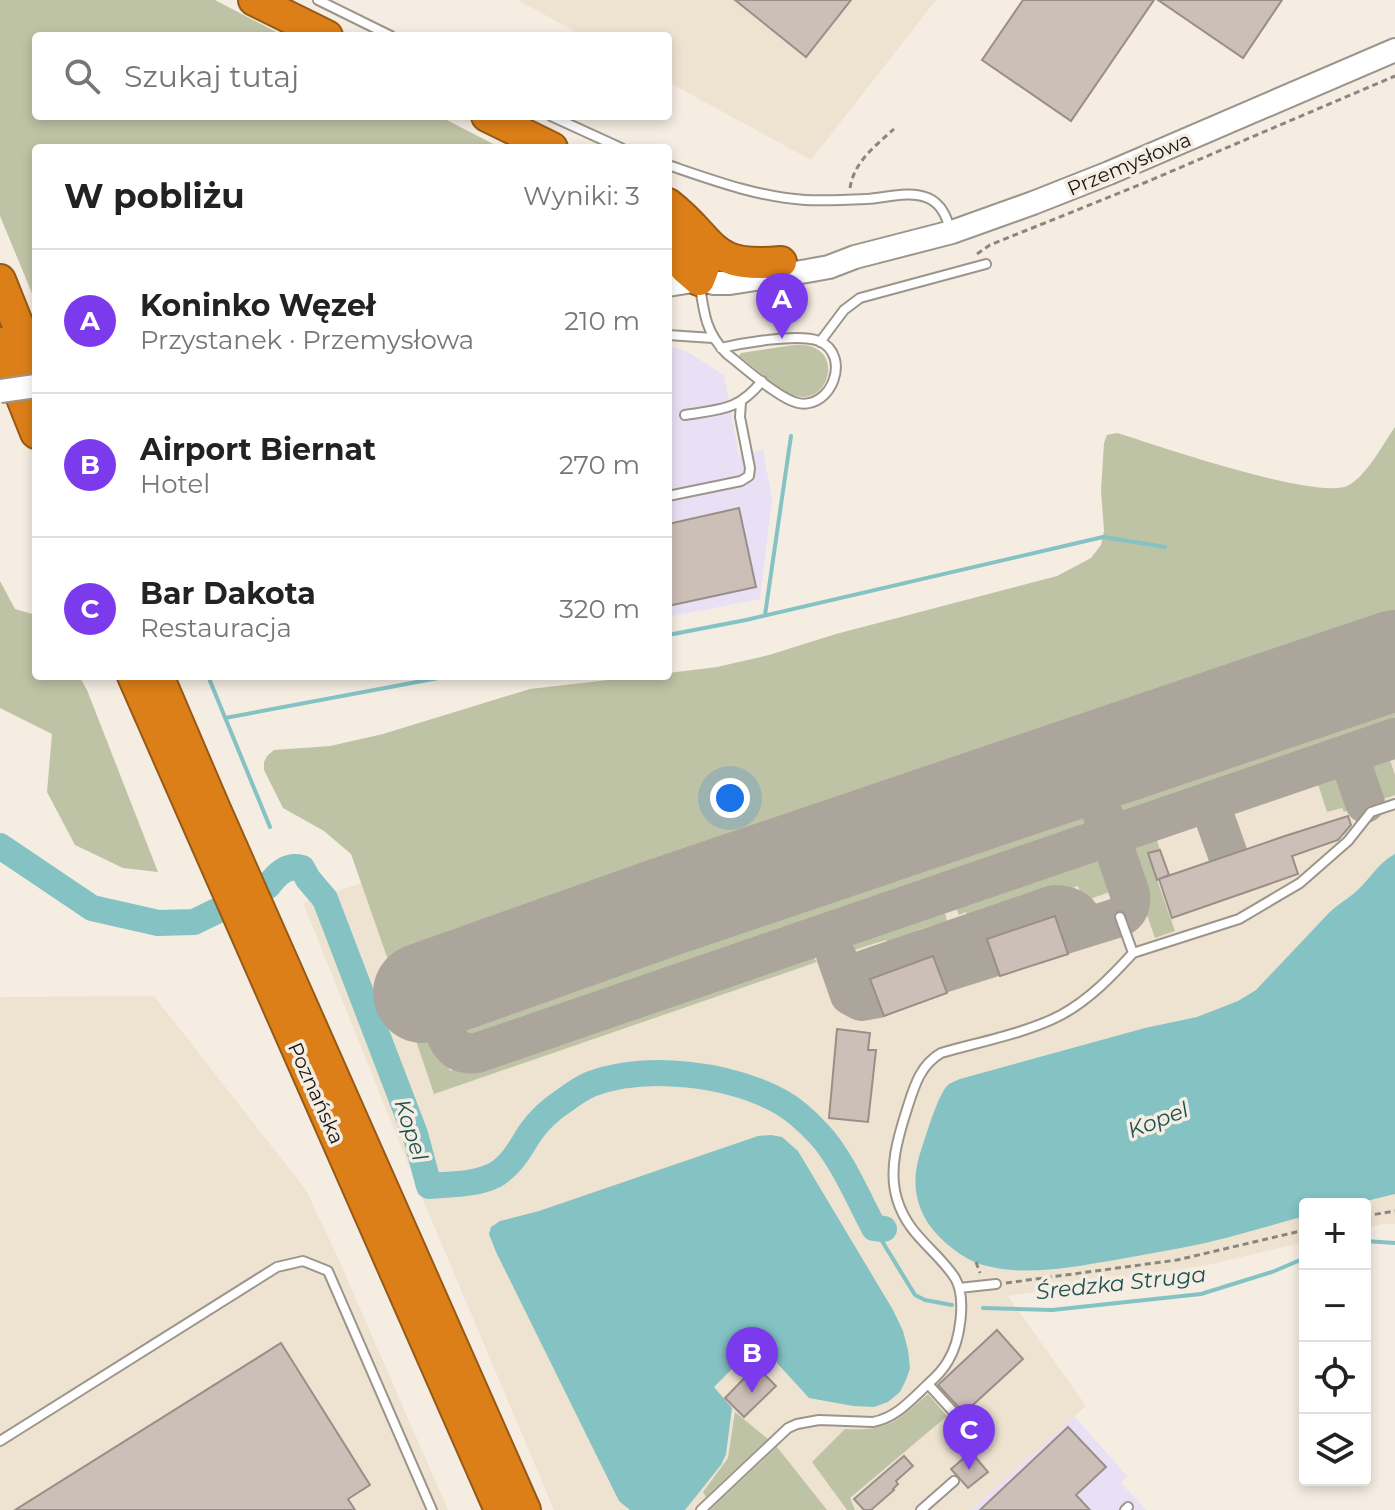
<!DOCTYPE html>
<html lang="pl">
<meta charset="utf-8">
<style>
:root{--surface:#fff;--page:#f6f6f6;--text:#222;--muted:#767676;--line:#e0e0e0;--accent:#7c3aed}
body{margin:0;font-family:Montserrat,sans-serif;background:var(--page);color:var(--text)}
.controls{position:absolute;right:24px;bottom:24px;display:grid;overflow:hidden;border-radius:8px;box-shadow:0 4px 12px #0003}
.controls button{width:72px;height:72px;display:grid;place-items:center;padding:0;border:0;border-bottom:2px solid var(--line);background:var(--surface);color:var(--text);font:40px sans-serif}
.you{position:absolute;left:730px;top:798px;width:28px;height:28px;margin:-20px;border:6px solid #fff;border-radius:50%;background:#1a73e8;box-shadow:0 0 0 12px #1a73e833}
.badge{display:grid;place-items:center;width:52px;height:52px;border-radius:50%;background:var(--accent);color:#fff;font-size:26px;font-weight:700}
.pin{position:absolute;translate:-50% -66px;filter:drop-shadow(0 2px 4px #0008)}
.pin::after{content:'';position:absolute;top:42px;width:28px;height:24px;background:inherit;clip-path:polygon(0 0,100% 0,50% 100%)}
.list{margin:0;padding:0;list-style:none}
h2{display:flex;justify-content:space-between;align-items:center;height:104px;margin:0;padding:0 32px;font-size:34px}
h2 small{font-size:26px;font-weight:400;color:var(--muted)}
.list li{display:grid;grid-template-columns:52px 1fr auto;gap:24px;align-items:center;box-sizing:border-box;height:144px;padding:0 32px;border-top:2px solid var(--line)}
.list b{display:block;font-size:30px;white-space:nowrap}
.list p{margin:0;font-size:26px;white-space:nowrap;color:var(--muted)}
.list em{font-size:26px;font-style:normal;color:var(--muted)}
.icon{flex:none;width:44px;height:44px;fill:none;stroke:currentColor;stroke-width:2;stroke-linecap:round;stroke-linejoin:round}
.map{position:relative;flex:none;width:1395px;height:1510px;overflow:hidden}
.search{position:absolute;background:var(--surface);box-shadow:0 4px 12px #0003;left:32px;top:32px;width:640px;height:88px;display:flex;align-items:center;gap:20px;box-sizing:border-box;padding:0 28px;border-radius:8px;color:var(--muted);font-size:30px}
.panel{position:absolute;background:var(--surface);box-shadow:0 4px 12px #0003;left:32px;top:144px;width:640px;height:536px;border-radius:8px}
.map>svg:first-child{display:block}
</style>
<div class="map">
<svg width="1395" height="1510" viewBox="0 0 1395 1510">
<rect width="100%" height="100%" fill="#f5ede2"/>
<path fill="#e9e0f5" d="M668,346L688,352L724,375L739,455L763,450L772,499L760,599L668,617Z
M1074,1416L1127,1476L1121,1483L1146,1510H971Z"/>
<path fill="#eee3d1" d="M518,0H936L811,160L668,82V36H583Z
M1395,529V1224H1383L1365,1228V1204H1305V1242L1208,1265L1008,1296L1086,1406L971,1510H554L415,1181L303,903Z
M154,996L306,1190L338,1258L448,1510H0V997Z"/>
<path fill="#bfc3a5" d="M0,0H215L284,36H36V116H439L501,148H36V303L0,216Z
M794,345C849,340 830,412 791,394C775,386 754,367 739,356L741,353Z
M1395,427V636L394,977L351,854L324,831L283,808L264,770V762L267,756L274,750L330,746L383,734L530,689L643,676H668V673L717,667L769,655L836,634L1057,576L1091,558L1101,545L1104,531L1101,491L1104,443L1107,435L1117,433C1157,445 1319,502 1349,485C1367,475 1383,444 1395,427Z
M0,581L15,609L36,615V676H79L87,690L158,872L123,868L75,845L47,792L52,734L0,708Z
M1395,680V729L1123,823L1114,818L1104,790L1109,777Z
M1382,752L1388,754L1395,775V795L1372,803L1359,764L1362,759Z
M1340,766L1346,769L1358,807L1344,812L1342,808L1327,812L1315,775Z
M1075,790L1087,796L1097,825L1093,832L476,1044C457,1042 454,1032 448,1016L455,1002Z
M1147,833L1156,837L1160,850L1148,854L1175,931L1155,938L1128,860L1133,858L1130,855L1127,856L1124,848L1128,840Z
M1099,849L1107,853L1118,883L1113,891L1084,901L1078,886L991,916L987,908L967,915L966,912L959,915L955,906L959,897Z
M936,905L944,909L947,921L918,930L921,940L856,961L855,955L888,944L886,940L854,950L853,933Z
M807,948L817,962L434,1094L408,1017L432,1022L450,1071Z
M928,1394L947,1416L850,1498L855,1510H847L812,1462L845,1429C889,1431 896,1422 928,1394Z
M735,1412L768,1439L706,1497L703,1492L728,1458Z
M777,1447L827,1510H710Z"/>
<path fill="#85c2c4" d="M1395,854V1194L1354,1204H1305V1216C1264,1227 1223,1240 1181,1248C1159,1252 1137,1256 1115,1260C1072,1267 1026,1277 983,1265C963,1259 942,1242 930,1226C915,1205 912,1181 919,1157C924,1142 938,1092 949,1084C952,1082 956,1081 960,1079L1145,1028L1197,1017L1238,1001L1256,990L1326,916C1334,907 1343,902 1352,895C1369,882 1376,864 1395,854Z
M771,1135L782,1137L798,1151L893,1310L903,1331L908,1350L910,1368L906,1380L900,1392L888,1402L874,1407L853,1406L809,1398L766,1351L753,1363L745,1356L714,1387L732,1408L726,1454L721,1465L685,1510H630L619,1501L496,1252L489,1234L491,1227L500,1221L539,1211L758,1136Z"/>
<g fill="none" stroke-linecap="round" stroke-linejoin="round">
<path stroke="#85c2c4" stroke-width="4" d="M765,615L791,436
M668,635L746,620L1103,537L1165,547
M208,676L270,827
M225,718L449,676
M874,1228L915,1295L925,1300L952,1305
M1365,1241L1395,1243
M983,1308L1052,1310L1201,1294L1272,1272L1305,1258"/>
<path stroke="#85c2c4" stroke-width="26" d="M0,846L92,908L158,923L194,922L268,886C277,874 287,864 302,868L308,879L325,899L415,1134L429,1186C450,1184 475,1185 495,1175C512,1165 520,1149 530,1133C539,1120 551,1109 565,1100C573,1094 582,1088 591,1084C647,1063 730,1074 781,1102C795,1110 808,1122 819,1134C841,1157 859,1200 874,1228L884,1229"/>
<path stroke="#aca59c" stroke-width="40" d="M1348,754L1365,803
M1209,802L1228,855
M1062,935L1120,917C1129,912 1131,904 1130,894L1086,765
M836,955L850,995L861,1001L878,998
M939,974L993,957
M844,977L1054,905C1071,905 1081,912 1086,927
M452,983C446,986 441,989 438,996C434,1005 438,1013 441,1022C447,1041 454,1056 477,1053L1395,738"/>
<path stroke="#aca59c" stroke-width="100" d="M423,993L665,907L1395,660"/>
</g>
<path fill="#ccbfb8" stroke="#9a8f88" stroke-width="2" d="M735,0H851L806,57Z
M1023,0H1154L1071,121L982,60Z
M1158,0H1282L1243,58Z
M739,508L756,587L668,606V524Z
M1348,816L1351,825L1338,840L1292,856L1298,874L1172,918L1159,879L1285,836Z
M1160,850L1169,875L1157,880L1148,853Z
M1055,916L1068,954L1000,976L987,939Z
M933,956L947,993L884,1016L870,979Z
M837,1029L870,1033L868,1050H876L868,1122L829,1118Z
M997,1330L1023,1359L964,1413L938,1385Z
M281,1343L370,1485L348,1499L355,1510H15Z
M756,1366L776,1386L744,1417L725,1398Z
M1068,1427L1106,1467L1076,1495L1090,1510H980Z
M971,1452L988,1472L968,1488L951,1469Z
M904,1456L913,1466L896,1481L898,1484L893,1489L894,1490L871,1510H864L854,1499Z"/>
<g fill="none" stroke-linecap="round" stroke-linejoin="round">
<defs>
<path id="service" d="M318,0L391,36
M551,116L621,148
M668,165C712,180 758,197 805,200C825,201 846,200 867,199C885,198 909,190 928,198C942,204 947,218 951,232
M700,286C704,314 706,333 727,354C743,366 779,399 798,403C832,410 852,355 819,341C798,333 743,343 721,348
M668,335L713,338
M820,342L844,310L860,298L986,264
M685,415C720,409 738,411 762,381
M668,496L741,481L749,476L750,468L740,417L741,402
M1133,953L1239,919L1300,883L1348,841L1371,812L1395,804
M959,1288L996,1284
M958,1417L928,1384C936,1377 943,1370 948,1361C960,1342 967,1298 955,1278C936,1249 908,1236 897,1199C888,1170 898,1137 907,1109C914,1087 920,1065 941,1053C979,1042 1027,1033 1061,1015C1089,1000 1112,976 1133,953L1120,917
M0,1441L277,1267L303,1261L328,1271L432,1510
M701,1510L788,1428L797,1424L819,1420L873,1422C896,1418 911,1400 928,1384
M921,1510L954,1481
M1125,1510L1128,1507"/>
<path id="tertiary" d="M699,280L714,283H730L807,271L829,267L855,257L952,232L1033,203L1109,173L1395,50
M668,285L699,280L707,275"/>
<path id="motorway" d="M254,0L327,36
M487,116L552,148
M668,204C717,242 707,269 781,262
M668,214L674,224L685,268L699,280C706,264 709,252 701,237
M0,280L36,370
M0,343L36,433
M133,676L500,1510
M158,676L214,807L525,1510"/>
</defs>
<use href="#service" stroke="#9c958b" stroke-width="12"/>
<use href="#tertiary" stroke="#9c958b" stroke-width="26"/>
<use href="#motorway" stroke="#975a16" stroke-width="34"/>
<path stroke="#8b867e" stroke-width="3" stroke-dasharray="6 4" stroke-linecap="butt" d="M850,188C854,162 875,146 894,129
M977,254L990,245L1144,183L1395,76
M1365,1216L1395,1211
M976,1262L980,1273
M1006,1283L1177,1260L1305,1230"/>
<use href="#service" stroke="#fff" stroke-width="8"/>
<use href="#tertiary" stroke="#fff" stroke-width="22"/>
<use href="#motorway" stroke="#dc7f18" stroke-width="30"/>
<defs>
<path id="tertiary-bridge" d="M0,391L36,386"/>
</defs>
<use href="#tertiary-bridge" stroke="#9c958b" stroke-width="26" stroke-linecap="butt"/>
<use href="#tertiary-bridge" stroke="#fff" stroke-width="22"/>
</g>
<g text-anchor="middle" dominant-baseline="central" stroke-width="7" stroke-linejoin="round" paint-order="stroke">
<g font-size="20" fill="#181511" stroke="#f5ede2">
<text transform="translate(1129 164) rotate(-23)">Przemysłowa</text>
<text transform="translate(316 1093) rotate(66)">Poznańska</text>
</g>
<g font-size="22" font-style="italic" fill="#1d5254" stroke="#f5ede2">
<text transform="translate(1158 1120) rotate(-21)">Kopel</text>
<text transform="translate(411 1130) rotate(72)">Kopel</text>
<text transform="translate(1121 1283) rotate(-6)">Średzka Struga</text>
</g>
</g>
</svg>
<div class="controls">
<button>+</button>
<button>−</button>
<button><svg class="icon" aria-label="locate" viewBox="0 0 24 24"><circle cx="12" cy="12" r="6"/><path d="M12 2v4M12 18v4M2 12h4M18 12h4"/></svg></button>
<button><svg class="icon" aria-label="layers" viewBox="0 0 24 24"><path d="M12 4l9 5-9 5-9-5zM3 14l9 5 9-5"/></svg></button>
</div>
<div class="you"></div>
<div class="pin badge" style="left:782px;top:339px">A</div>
<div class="pin badge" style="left:752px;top:1393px">B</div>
<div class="pin badge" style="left:969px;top:1470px">C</div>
<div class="search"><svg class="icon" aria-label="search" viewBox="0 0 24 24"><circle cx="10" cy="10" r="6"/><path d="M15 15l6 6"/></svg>Szukaj tutaj</div>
<section class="panel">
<h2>W pobliżu<small>Wyniki: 3</small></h2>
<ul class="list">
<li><span class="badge">A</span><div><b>Koninko Węzeł</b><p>Przystanek · Przemysłowa</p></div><em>210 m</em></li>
<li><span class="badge">B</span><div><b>Airport Biernat</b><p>Hotel</p></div><em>270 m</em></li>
<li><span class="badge">C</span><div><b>Bar Dakota</b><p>Restauracja</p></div><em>320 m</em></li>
</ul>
</section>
</div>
